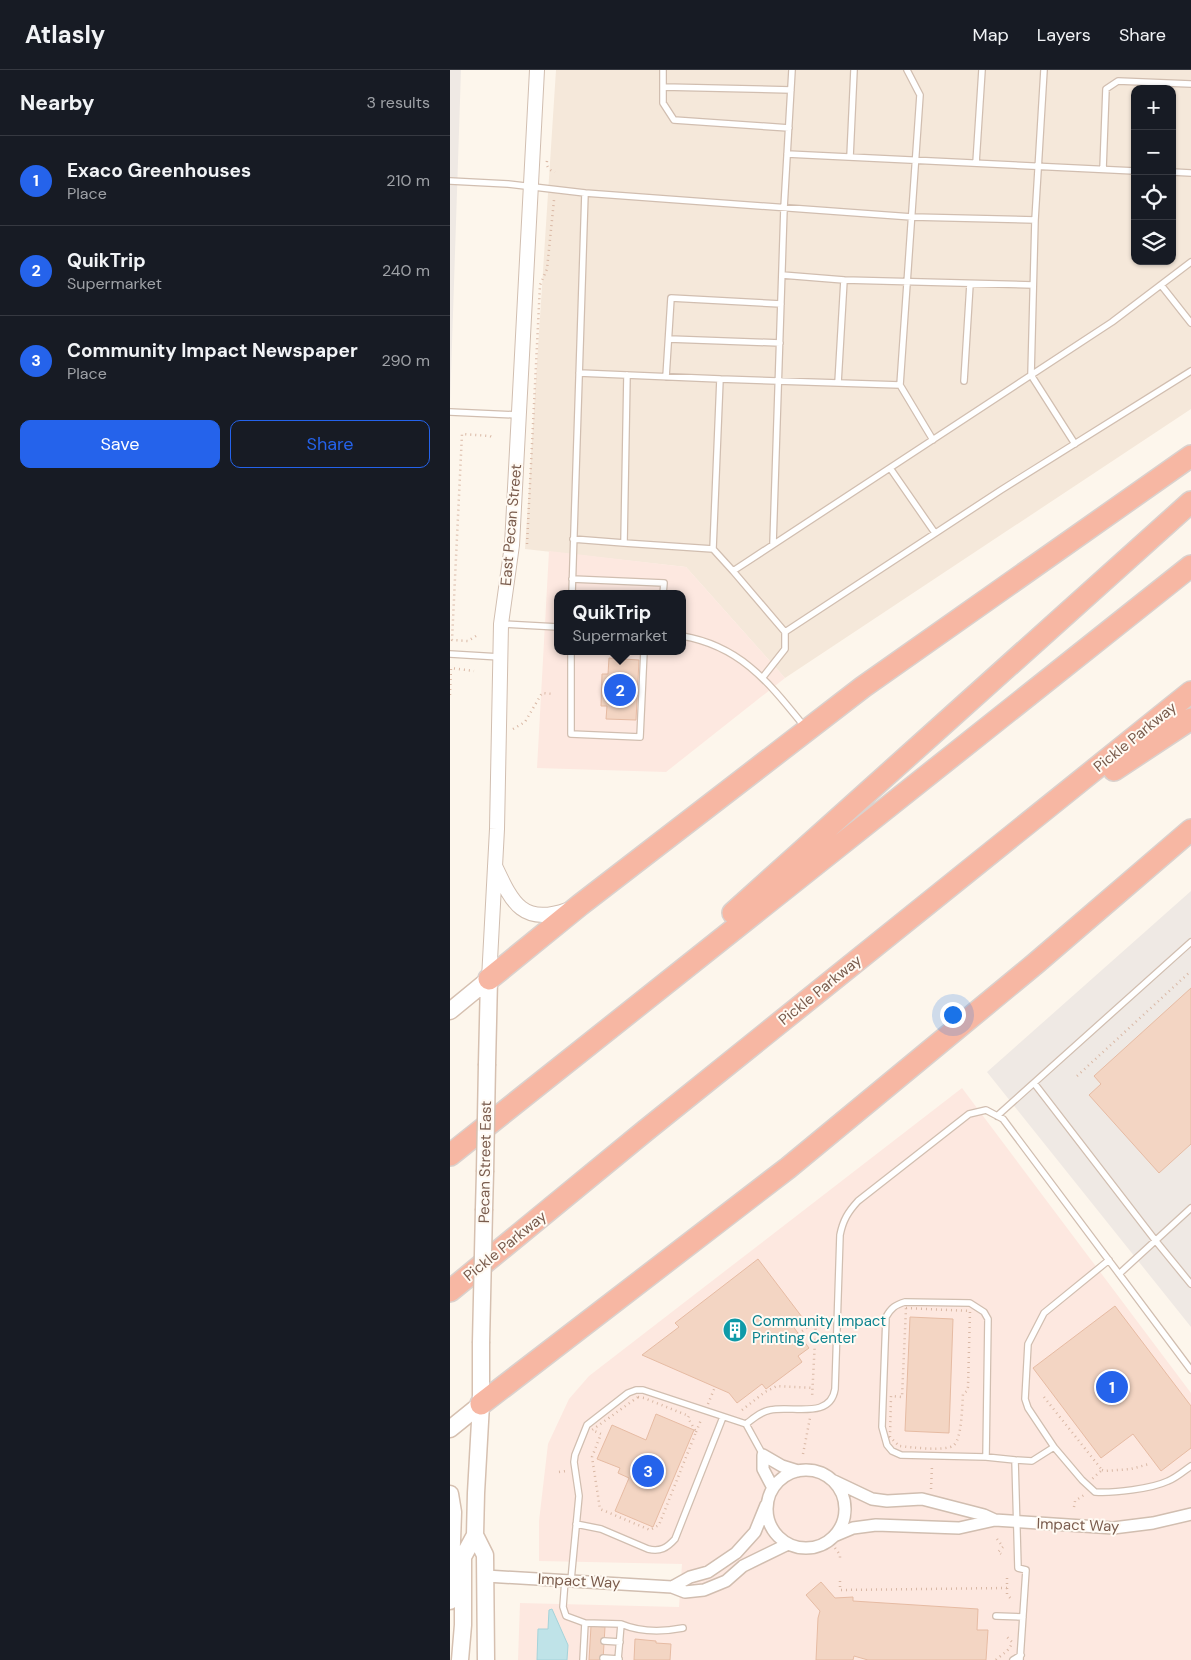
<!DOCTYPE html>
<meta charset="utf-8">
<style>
:root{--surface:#171b24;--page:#242831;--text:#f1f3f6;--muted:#9ea1a6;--line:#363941;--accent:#2563eb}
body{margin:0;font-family:"DM Sans",sans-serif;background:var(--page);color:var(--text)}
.controls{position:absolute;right:15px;top:15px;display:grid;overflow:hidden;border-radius:10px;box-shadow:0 1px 4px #0004}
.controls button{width:45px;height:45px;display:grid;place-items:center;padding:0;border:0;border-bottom:1px solid var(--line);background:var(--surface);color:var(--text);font:25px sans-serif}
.you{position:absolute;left:502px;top:944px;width:18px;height:18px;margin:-12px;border:4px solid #fff;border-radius:50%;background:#1a73e8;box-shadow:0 0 0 8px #1a73e833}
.badge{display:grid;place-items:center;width:32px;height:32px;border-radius:50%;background:var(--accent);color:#fff;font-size:16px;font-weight:700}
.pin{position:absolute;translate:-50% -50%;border:2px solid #fff;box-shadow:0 1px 5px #0006}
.popup{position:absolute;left:104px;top:520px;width:132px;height:65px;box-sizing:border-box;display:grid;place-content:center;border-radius:10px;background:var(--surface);filter:drop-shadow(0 1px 4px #0005);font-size:16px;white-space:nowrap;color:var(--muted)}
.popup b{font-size:19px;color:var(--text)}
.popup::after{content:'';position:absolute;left:50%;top:100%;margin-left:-10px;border:10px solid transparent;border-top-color:var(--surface)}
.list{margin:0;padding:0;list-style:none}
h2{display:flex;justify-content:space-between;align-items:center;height:65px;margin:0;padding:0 20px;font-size:21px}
h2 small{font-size:16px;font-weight:400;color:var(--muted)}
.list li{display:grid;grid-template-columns:32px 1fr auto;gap:15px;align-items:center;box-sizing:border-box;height:90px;padding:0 20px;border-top:1px solid var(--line)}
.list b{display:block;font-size:19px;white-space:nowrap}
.list p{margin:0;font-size:16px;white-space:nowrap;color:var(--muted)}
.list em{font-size:16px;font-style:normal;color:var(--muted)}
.actions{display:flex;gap:10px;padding:15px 20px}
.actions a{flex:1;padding:11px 0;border:1px solid var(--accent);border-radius:10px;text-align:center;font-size:18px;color:var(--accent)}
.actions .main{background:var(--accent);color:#fff}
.icon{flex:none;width:28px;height:28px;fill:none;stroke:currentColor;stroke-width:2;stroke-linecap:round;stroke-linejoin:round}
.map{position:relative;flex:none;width:741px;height:1590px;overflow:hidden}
header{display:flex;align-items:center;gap:30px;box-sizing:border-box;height:70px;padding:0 25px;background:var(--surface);border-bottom:1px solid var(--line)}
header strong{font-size:24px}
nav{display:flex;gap:28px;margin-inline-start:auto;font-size:18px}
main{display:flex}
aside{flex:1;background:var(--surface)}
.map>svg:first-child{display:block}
</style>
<header>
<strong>Atlasly</strong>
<nav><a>Map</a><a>Layers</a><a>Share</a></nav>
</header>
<main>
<aside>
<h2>Nearby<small>3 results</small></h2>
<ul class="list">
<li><span class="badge">1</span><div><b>Exaco Greenhouses</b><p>Place</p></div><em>210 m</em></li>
<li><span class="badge">2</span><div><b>QuikTrip</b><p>Supermarket</p></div><em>240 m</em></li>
<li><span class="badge">3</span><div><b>Community Impact Newspaper</b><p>Place</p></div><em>290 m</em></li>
</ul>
<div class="actions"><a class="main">Save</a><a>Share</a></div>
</aside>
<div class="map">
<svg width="741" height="1590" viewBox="0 0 741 1590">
<rect width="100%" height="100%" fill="#fdf6ec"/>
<path fill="#f5e8da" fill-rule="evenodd" d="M106,0H741V339L335,608L236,497L75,479ZM685,19H722V191H685Z"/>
<path fill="#fde8e0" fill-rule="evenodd" d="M99,481L236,497L335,608L216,702L87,698ZM108,524H232V581H108Z
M512,1018L741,1323V1590H68L70,1533L229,1537L232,1494L89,1491V1451L98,1374L119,1329L139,1306Z"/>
<path fill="#efe9e4" d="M0,0H11L0,335Z
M741,821V1257L537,1002Z"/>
<path fill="#bfe3e8" stroke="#a5d3da" d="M102,1539L118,1575L117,1590H87L88,1559H98L99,1540Z"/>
<path fill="#f3d5c3" stroke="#e6bba3" d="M159,588L189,590L186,650L156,649L157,636H151L152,604H158Z
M741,918V1074L709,1103L639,1025L651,1014L644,1006Z
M308,1189L352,1247L342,1255L359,1278L348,1286L352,1292L316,1319L312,1314L287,1333L279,1323L192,1285L229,1257L225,1253Z
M665,1236L741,1336V1378L711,1401L683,1364L651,1388L583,1298Z
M460,1247L503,1249L499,1363L455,1361Z
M206,1344L244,1360L203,1457L165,1441L179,1408L168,1403L170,1398L147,1389L162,1355L196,1370Z
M371,1512L385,1528L403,1527V1531L528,1539L527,1560H538L536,1590H418L404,1586L403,1590H366L368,1548L370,1541L356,1525Z
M141,1556L155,1557L153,1590H139Z
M185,1569L206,1571V1573L221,1574L220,1590H184Z"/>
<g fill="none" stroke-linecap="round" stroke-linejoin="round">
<defs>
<path id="service" d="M213,0V33L224,50L339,58
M213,17L341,20
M337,84L685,101
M400,87L404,0
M526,93L532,0
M653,99L656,19L668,11L741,14
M722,102L741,103
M0,111L58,114L135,123L122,524
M135,123L462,147L585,150L594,0
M585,150L581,305L625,374
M332,205L394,210L388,313
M394,210L583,215
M711,215L741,253
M219,269L330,273
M129,303L270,309L263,479L283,501
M216,307L221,228L331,234
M270,309L450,315L483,370
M514,311L520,214
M450,315L470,25L457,0
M0,342L68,345
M440,398L485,463
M123,469L174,473L177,305
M174,473L263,479
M323,474L334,138L342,0
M122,509L214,513L213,524
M52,554L108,557
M335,562L551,420L741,301
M232,566C291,576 319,613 354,656
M121,581V664L190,667L194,581
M0,584L50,587
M313,607L335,579V562L283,501L662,252L741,192
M584,1013L705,1170L741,1214
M547,1046L741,872
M669,1204L741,1138
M296,1354C304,1348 310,1342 320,1340C342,1335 380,1350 385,1319L390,1165C393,1150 398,1142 408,1131L519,1044L536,1040L553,1049L741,1300
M604,1377L632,1410L645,1422C664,1423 701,1419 718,1411C726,1408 734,1401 741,1396
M536,1387L538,1249L534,1242L520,1233L455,1232C445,1235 441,1238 436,1247L432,1357L437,1375L442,1381L451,1385L536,1387L565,1390L568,1498L576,1500L570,1590
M565,1390L582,1391L604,1377L578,1338L575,1329L578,1274L594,1243L659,1190
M126,1454L151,1459L198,1479C210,1482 217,1478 225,1469L273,1347
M115,1510L113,1537L116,1546L135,1553
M121,1510L129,1426L124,1392L125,1385L137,1355L178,1323L186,1320H193L296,1354L313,1385
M546,1546L573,1547
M154,1571L170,1572
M153,1588L169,1589
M133,1590L135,1553L171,1554
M168,1590L171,1554C190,1562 212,1562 233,1558
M563,1590L571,1585"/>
<path id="minor" d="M317 1439a39 39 0 1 1 78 0a39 39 0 1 1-78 0Z
M382,1410L422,1429L437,1431L472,1429L534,1445L545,1450
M323,1418L313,1399V1385L332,1396L348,1401
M384,1466L403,1458L426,1455L509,1458L545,1450L663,1458L703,1453L741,1444
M36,1506L222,1517L235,1522L254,1520L276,1511L293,1496L338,1474
M222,1517L240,1507L258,1502L286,1483L305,1462L316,1435"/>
<path id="tertiary" d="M45,796C62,832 72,856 117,840
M39,909L47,759L51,554L62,475L87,0"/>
<path id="secondary" d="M0,941L39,909
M37,994L39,909
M34,1139L35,1102
M0,1359L31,1334
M0,1424L3,1442L0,1531
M25,1465L35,1485L36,1590
M10,1590L13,1555V1487L25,1465L26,1423L31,1334V1273"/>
<path id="motorway" d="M664,700L741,649
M283,843L741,432
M39,909L130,835L413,617L741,386
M0,1085L741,496
M0,1221L195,1061L741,622
M31,1334L338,1098L585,894L741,760"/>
</defs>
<use href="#service" stroke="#d1beb0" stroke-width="8"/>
<use href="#minor" stroke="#d1beb0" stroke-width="14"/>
<use href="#tertiary" stroke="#d1beb0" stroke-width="16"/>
<use href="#secondary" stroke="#d6c0b0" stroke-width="19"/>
<use href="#motorway" stroke="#dad1cd" stroke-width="24"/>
<path stroke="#d9b8a5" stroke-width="2.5" stroke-dasharray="1 4" stroke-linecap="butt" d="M97,91C96,97 100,101 105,102
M77,474L90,215L97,199L104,130
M26,566L18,571L2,570L12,364L40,366L44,368
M0,625L1,598L24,601
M63,659L75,652L92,623L104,624
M627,1006L741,901
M456,1238L520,1241L518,1317L517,1321L513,1324C512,1335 512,1368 504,1375C496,1382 460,1377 449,1376L440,1367L441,1326L452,1327Z
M348,1264L366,1251L362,1328
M188,1327L194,1328L239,1346L238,1348L246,1362L209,1455L200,1460L150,1439L142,1387L151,1364L142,1360Z
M594,1327L652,1400L642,1409
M258,1334L265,1317
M292,1340L315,1322L327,1316L363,1318
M246,1362L251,1350
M353,1384L360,1348
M652,1400L655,1401L681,1399L699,1394
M109,1402L116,1401
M481,1419L482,1396
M624,1437L625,1431L634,1425
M547,1469L553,1477L548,1482L551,1484
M385,1478L390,1485V1491
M557,1508V1524L561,1529
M390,1511V1520L557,1518
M546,1590C552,1584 560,1581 562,1572L557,1567L559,1566"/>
<use href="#service" stroke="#fff" stroke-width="5.5"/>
<use href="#minor" stroke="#fff" stroke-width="11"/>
<use href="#tertiary" stroke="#fff" stroke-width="14"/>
<use href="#secondary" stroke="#fff" stroke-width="16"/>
<use href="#motorway" stroke="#f7b7a3" stroke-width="21"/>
<defs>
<path id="secondary-bridge" d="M35,1102L37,994
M31,1273L34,1139"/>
</defs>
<use href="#secondary-bridge" stroke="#d6c0b0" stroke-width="19" stroke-linecap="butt"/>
<use href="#secondary-bridge" stroke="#fff" stroke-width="16"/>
</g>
<defs>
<symbol id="building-disc" viewBox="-11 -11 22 22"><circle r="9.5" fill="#0f9aa8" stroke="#fffaf3"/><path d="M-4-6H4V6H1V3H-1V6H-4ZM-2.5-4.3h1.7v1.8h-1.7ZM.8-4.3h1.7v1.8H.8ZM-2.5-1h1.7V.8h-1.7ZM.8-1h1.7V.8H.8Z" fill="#fff"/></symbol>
</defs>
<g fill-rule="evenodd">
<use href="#building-disc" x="271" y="1246" width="28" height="28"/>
</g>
<g text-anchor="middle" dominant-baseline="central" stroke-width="4" stroke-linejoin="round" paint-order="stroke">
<g font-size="15" fill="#7a5c4d" stroke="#fffaf3">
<text transform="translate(61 455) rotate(-85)">East Pecan Street</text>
<text transform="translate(685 667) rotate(-39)">Pickle Parkway</text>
<text transform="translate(370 920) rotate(-39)">Pickle Parkway</text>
<text transform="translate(35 1092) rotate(-89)">Pecan Street East</text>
<text transform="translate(55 1176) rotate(-39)">Pickle Parkway</text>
<text transform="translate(628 1455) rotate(2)">Impact Way</text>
<text transform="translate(129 1511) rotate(3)">Impact Way</text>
</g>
<g font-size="15" fill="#0d838f" stroke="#fffaf3" text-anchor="start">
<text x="302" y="1251">Community Impact<tspan x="302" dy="17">Printing Center</tspan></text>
</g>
</g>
</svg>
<div class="controls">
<button>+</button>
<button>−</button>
<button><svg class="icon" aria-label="locate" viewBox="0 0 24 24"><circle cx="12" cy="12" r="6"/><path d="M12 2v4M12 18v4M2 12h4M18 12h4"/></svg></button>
<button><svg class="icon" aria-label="layers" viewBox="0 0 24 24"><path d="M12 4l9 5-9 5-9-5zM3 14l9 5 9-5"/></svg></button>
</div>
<div class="you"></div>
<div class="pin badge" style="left:662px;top:1317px">1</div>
<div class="pin badge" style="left:170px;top:620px">2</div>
<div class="popup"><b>QuikTrip</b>Supermarket</div>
<div class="pin badge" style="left:198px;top:1401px">3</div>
</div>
</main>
